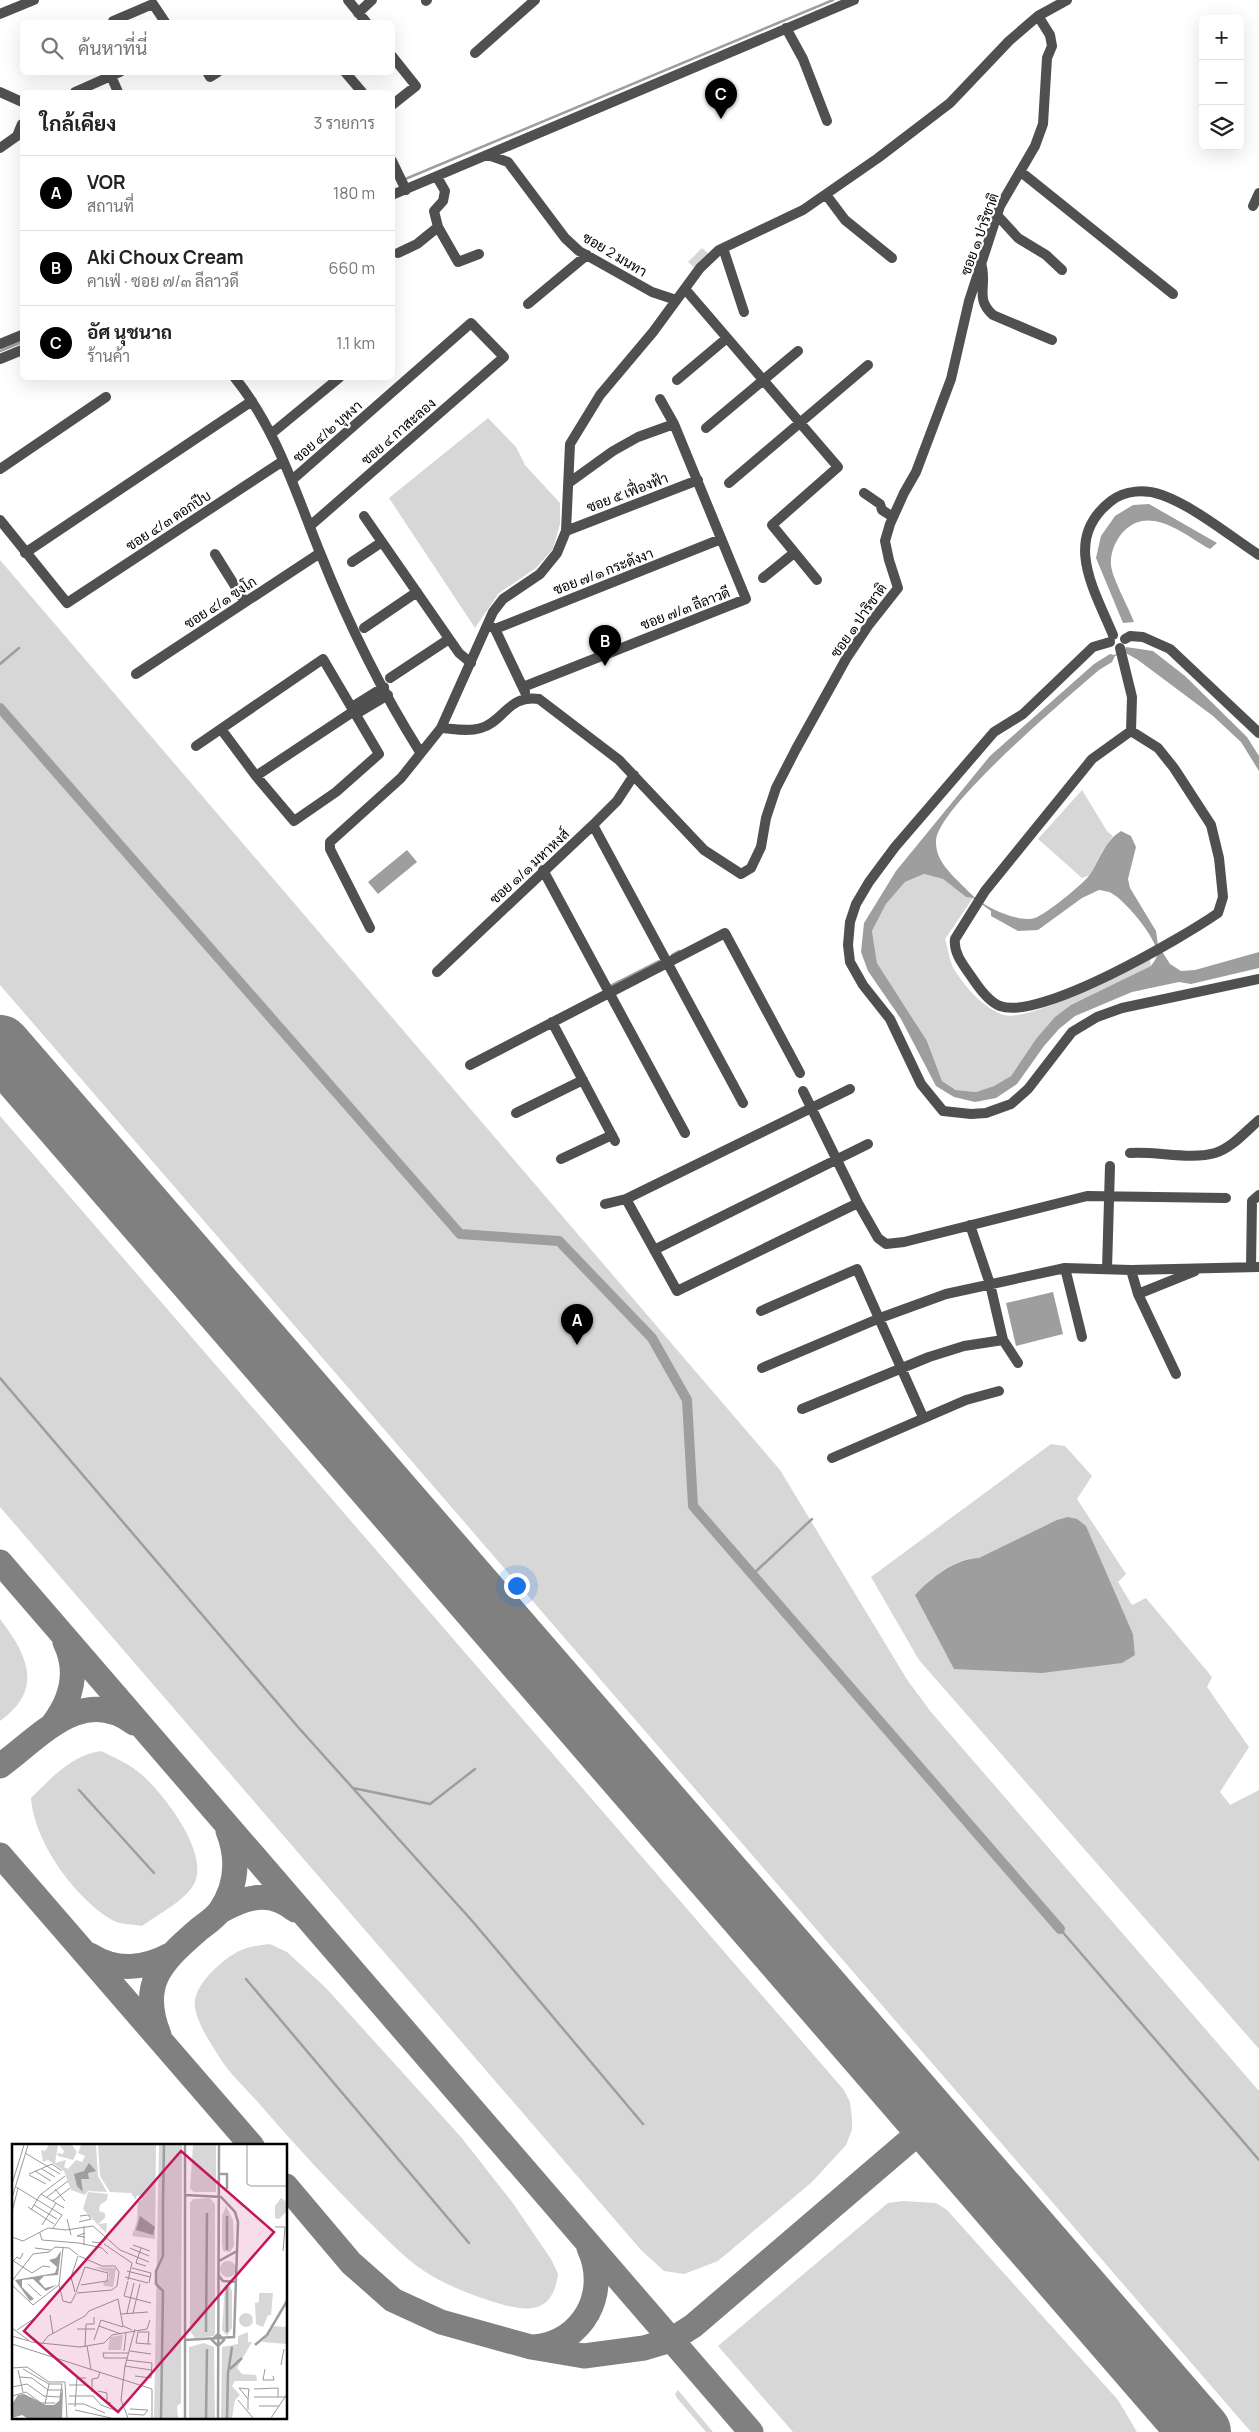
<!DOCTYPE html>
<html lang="th">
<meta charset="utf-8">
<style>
:root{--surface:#fff;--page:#f2f2f2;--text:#222;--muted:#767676;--line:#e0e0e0;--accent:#000}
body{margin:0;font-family:Manrope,Sarabun,sans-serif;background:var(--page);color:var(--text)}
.controls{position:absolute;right:15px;top:15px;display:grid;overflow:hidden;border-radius:8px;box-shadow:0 5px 20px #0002}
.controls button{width:45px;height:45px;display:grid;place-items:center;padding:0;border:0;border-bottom:1px solid var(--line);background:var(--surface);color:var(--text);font:25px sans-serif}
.you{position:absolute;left:516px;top:1585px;width:18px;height:18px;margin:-12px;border:4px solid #fff;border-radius:50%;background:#1a73e8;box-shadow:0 0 0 8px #1a73e833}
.badge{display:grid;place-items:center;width:32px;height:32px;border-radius:50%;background:var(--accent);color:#fff;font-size:16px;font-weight:700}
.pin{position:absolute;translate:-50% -41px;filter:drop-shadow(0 1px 2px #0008)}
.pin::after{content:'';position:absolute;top:26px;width:18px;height:15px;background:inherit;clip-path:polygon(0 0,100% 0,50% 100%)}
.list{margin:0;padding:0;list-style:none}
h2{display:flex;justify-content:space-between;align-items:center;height:65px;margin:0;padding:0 20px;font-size:21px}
h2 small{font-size:16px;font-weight:400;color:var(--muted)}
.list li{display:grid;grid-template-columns:32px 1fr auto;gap:15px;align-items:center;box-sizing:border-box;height:75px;padding:0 20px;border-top:1px solid var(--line)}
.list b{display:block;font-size:19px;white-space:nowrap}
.list p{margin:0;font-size:16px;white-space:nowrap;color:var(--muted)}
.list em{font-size:16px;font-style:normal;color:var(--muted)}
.icon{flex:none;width:28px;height:28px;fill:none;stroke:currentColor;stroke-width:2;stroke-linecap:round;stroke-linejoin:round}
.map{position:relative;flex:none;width:1259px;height:2432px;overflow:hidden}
.search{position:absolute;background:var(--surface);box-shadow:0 5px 20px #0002;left:20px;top:20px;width:375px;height:55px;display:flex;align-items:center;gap:12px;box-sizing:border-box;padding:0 18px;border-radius:8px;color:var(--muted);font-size:19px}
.panel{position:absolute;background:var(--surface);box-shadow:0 5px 20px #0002;left:20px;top:90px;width:375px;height:290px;border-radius:8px}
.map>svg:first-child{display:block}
</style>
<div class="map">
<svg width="1259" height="2432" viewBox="0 0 1259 2432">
<rect width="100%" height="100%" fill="#fff"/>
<path fill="#d7d7d7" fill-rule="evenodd" d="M702,248L709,254L695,268L688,262Z
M488,418L516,447L525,465L560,503V524L553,549L536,568L499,593L475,628L389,498Z
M0,560L780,1470L908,1681L931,1712L1259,2091V2432H1251L0,985Z
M1082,790L1107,831L1113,836L1102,851L1090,875L1082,878L1038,839Z
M924,874L943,879L966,897L973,898L945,939C948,948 949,960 954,969C964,986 984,1009 1004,1015C1031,1022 1122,972 1150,959L1151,966L1102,991L1036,1039L1011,1076L994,1086L976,1092L957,1090L942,1081L927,1041L877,963L872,931L886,904L905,882Z
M0,1116L844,2090L850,2102L852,2118V2130L846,2145L812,2182L718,2261L684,2274L664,2271L641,2250L0,1507Z
M1051,1444L1065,1446L1092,1476L1077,1499L1126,1574L1118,1582L1132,1605L1146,1598L1212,1677L1207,1687L1249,1747L1220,1792L1230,1805L1259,1790V2049L919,1660L871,1577ZM1086,1527L1133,1634L1135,1655L915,1595C931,1578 955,1557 979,1558Z
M0,1619C28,1655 44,1690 0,1721Z
M101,1751C115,1758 130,1764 141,1774C164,1794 208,1851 195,1882C188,1899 157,1915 142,1926C133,1924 120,1925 112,1920C75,1898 34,1842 31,1798C51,1778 72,1755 101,1751Z
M270,1944L287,1952L326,1988L461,2137L512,2202L551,2259L558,2274C553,2309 535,2313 504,2305C476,2297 449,2287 424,2271C402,2256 384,2236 365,2218C329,2182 295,2145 262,2107C248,2090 229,2074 218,2055C210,2042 197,2023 195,2007C192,1986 220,1962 237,1952C247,1947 258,1945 270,1944Z
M903,2201L936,2203L947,2210L1118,2400L1137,2432H793L718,2346L888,2203Z
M678,2390L713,2432H706L677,2398L675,2394Z"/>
<path fill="#9e9e9e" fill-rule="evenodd" d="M1149,504L1217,543L1210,549C1185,535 1151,505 1125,530C1116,539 1110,552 1111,565C1112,578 1129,608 1134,622L1123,623L1096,558L1101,536L1115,516L1133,505Z
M1126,647L1153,651L1185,676L1247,737L1259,756V771L1241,742L1213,716L1138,660L1124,652L1115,656L1112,662L1099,670C1069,696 937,807 936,841C935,863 957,879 970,893C982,906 1017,923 1035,918C1046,914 1085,883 1091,873C1100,858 1105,841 1121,831L1131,836L1136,847L1128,879L1130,888L1156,931L1158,945L1170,964L1181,971L1195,970L1259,952V968L1191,984L1179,982L1132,992L1075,1016L1059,1029L1044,1046L1017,1084L996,1098L975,1102L954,1097L936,1086L901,1019L868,971L861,952L864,923L896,871L990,756L1094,664L1110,654L1114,655L1124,651ZM924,874L943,879L966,897L973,898L991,911V916L1018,931L1038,930L1082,898L1099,890C1103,891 1108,891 1111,893C1124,899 1160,941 1157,956C1156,959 1153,963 1151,966L1071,1005L1055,1017L1036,1039L1011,1076L994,1086L976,1092L956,1090L942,1081L927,1041L877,963L872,931L886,904L905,882Z
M407,850L417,862L378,894L368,882Z
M1053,1292L1063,1334L1016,1346L1006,1303Z
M1068,1517L1077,1519L1086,1526L1133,1634L1135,1655L1122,1663L1042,1673L954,1669L915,1595C931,1578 955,1558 979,1558L1057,1520Z"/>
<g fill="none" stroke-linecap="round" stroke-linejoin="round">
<path stroke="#9e9e9e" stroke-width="2.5" d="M403,180L833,0
M0,351L22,342
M0,664L19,648
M672,955L679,951
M610,986L659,961
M0,1378L298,1727L474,1923L643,2124
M752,1575L812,1519
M353,1788L430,1804L475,1769
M79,1790L154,1873
M1060,1929L1259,2160
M246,1979L469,2243"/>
<path stroke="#9e9e9e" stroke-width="10" d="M0,708L460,1234L559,1241L652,1338L687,1400L693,1506L1060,1929"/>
<path stroke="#808080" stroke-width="25" d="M0,1562L751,2432
M53,1724C72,1699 79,1671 65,1642
M0,1766C39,1738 82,1684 134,1723
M0,1855L252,2146
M219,1912C245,1897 270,1889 295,1910
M90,1955C117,1972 144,1969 172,1954
M159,2035C139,1985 160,1963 197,1931C204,1925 214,1919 220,1911C237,1886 239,1859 228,1831
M286,2186L351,2263L393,2300L441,2322L531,2347L584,2356L644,2348L671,2340L693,2326L930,2123
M534,2347C583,2343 610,2293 589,2248"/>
<path stroke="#808080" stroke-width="62" d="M0,1046L1200,2432"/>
<path stroke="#505050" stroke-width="10" d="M348,0L366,22
M426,1L427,0
M358,13L372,0
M0,14L34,0
M113,21L153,4L165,22
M786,28L803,59L827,121
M475,53L535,0
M392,56L416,86L392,105
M207,72L210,77L218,72
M345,72L362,92
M111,76L118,92
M0,92L22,102
M75,92L120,72
M0,148L17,136L22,124
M488,155L508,162L565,238L579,251L652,292L676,300
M392,161L406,190
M1021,172L1173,294
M392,195L854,0
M827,196L845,220L892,258
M1253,206L1259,193
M997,215L1018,238L1046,255L1062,270
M438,227L458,262L479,254
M723,248L744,312
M398,253L417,244L438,227L434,211L443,201L445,191L437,177
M981,263C988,286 974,298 993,315L1052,340
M685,289L838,467L772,525L817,580
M528,304L587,255
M0,344L22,335
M0,359L22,350
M235,378C277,430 296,494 321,555C348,623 381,690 420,752
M677,380L727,338
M706,428L798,351
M271,434L339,378
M0,469L106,397
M292,480L471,323L504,357L310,526
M570,482L613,451L638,437L674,424
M729,483L868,365
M864,493L880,504L882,510L893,517
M364,516L459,653L471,663
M0,520L67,603L283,461
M566,531L698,480
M25,553L252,401
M215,554L245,602
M352,562L382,542
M763,578L794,553
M490,626L495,629L525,692
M364,628L417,592
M495,629L721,539
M1113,635C1094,589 1062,539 1111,501C1125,490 1145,489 1162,495C1195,507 1230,536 1259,555
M1125,639L1130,636L1143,637L1170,649L1259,733
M1110,642L1093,647L1023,714L994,732L895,847L869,882L856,904L850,922L848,945L850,962L863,985L890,1019L921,1084L943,1111L971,1114L986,1113L1011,1104L1028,1089L1072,1032L1097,1017L1122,1008L1259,979
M1120,648L1132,697L1131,731
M136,674L320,553
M390,678L449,639
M523,687L746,599L674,424L660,399
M352,707L384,687
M356,714L388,695
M441,728C454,729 468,732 481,728C503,722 509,694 539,699L619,760L704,850L741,874L751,868L761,847L766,818L776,788L796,749L846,659L868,626L898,588L889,560L885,541L890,524L904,493L916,472L951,379L969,301L1000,206L1035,146L1043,124L1047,58L1052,46L1050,35L1038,16
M1131,731L1158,748L1174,768L1211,825L1219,858L1223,897L1218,913C1182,938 1040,1021 1000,1006C989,1002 979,988 973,979C965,967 953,954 955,939L985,891L1092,759Z
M196,746L323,659L379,754L336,792L294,821L256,776L221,729
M256,776L354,711
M593,825L743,1103
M543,870L685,1133
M370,928L330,849V842L401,778L441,728L493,612L503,599L540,574L557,553L566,531L570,444L600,395L653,332L700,268L719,250L803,210L878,158L950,103L1009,41L1038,16L1067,0
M437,972L593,825L617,801L634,775
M552,1022L615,1141
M470,1065L725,933L800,1073
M803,1091L858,1203L878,1238L886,1244L904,1242L1087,1196L1226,1198
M516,1113L583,1080
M1130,1153C1156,1151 1191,1160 1215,1153C1232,1148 1246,1131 1259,1120
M561,1159L612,1135
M626,1199L677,1291L858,1203
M605,1204L626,1199L850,1089
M970,1225L990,1284L1003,1340L1018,1363
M654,1250L868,1144
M1251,1267L1252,1201L1259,1195
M1065,1268L1082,1337
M1107,1269L1110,1166
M1131,1270L1138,1294L1176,1374
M1138,1294L1195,1271
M761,1311L857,1269L923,1417
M762,1368L880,1318L946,1294L1065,1268L1131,1270L1259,1267
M802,1409L929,1357L964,1346L1003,1340
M832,1458L966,1400L999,1391"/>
</g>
<g text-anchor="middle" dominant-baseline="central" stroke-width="4.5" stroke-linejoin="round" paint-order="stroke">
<g font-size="14" fill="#000" stroke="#fff">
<text transform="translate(979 234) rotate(-70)">ซอย ๑ ปาริชาติ</text>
<text transform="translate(615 254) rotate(31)">ซอย 2 มนทา</text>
<text transform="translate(327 431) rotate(-41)">ซอย ๔/๒ บุหงา</text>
<text transform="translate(398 431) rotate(-41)">ซอย ๔ กาสะลอง</text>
<text transform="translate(627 492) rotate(-21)">ซอย ๕ เฟื่องฟ้า</text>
<text transform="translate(168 520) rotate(-33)">ซอย ๔/๓ ดอกปีบ</text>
<text transform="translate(603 571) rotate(-21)">ซอย ๗/๑ กระดังงา</text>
<text transform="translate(220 602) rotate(-33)">ซอย ๔/๑ ฃงโก</text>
<text transform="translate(685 608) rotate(-21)">ซอย ๗/๓ ลีลาวดี</text>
<text transform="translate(858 620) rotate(-55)">ซอย ๑ ปาริชาติ</text>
<text transform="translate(529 866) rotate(-43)">ซอย ๑/๑ มหาหงส์</text>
</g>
</g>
<g transform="translate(12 2144)">
<rect width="275" height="275" fill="#fff"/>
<path d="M37,1H46L43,19L54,16L52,23L56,25L64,16L70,18L73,12L66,9L69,1H84L86,32L95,48L76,47L73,51L59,46L52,27L36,16L31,18L29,6L33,7ZM47,1H60L65,8L61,16L46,12L45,9L51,10L52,7ZM86,1H144L143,95L120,92L125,77L126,58L131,55L125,51L124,56L119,49L98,48L88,32ZM147,1H170L169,259L165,262L166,274H142ZM181,1H204V48H182L178,45ZM76,48L96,50L95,56L88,61L87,67L93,69V74L86,80L95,79L94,89L71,65ZM198,54L203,60V189L202,192L183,194L178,187V59L181,55ZM269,54L275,58V67L267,75L263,74V62ZM214,62L221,76L222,102L218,108L211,107L210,100V72ZM208 125a8 8 0 1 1 16 0a8 8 0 1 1-16 0ZM82,123L104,124L101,143L92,142L91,139L97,135V128ZM213,141L218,142L220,147V184L215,192L210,186ZM247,149H261L259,171H256L251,183L244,180L243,159L247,158ZM227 176a7 7 0 1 1 14 0a7 7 0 1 1-14 0ZM275,179V200L250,198L262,182L273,183ZM236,188V198H240L225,224L230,230L244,231L245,237H223L220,242L228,251L223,256L220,274H209L210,203L226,200V192ZM111,191L109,206H96L98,193ZM192,199L202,203L203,274H177V203Z" fill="#d7d7d7"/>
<path d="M77,19L84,27L76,29L77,35H69L71,48L65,42L62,30L72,27ZM128,72L143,83L141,91L124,86ZM49,107L46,131L32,132L27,137L33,144L45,141L34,147L21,135L10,136V143L22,155L18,157L3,136L43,129L45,123L37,116L44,114ZM51,243L50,274H15L10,271L0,274V260L6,251L12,250L34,261H42L47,257Z" fill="#9e9e9e"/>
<path fill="none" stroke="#9e9e9e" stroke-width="2.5" d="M207,30H215V45M151,57L152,1M215,106V72M207,117L225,107M207,132L211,137L225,138M215,143V188M194,188L195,69M206,190L212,196L206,202L200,196ZM173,196L222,193L226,78L223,68L209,53L174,51M243,201L255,191L275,157M218,225L230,214M149,274L151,147L144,140V127L151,112V57M173,274V1M194,274L195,205M206,274L207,1M215,274L216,229L220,203"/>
<path fill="none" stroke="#999" stroke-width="1" d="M235,1V40L239,42M13,9L48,30M30,25L43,33M23,27L39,37M17,30L40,20L50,27M17,31L34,40M0,40L12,1M239,42H275M4,43L50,71L41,84M43,45L53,57M29,50L52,64M35,53L56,37M0,54L16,1M41,57L58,44M22,61L45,75M16,63L42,80M19,66L28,51L53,32M0,68L6,44M55,75L59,91M67,78L79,75L76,71L68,72M30,81L44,59M263,83H273L271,107M28,89L30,96L67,99L90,104L96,110M73,89L65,92L73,93M0,93L11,97L36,84L54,86L81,82L108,106L137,118M80,98L90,99L95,94M92,100L120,119L116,136M72,101V82M121,101L138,107M23,104L39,106M51,104L47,141L51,157L59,159L64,149M118,104L137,112M129,104L124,119L134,122M0,116L20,129L31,122L38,123M0,118L5,113L8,115L11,109M120,124L139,129L137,139M115,127L138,133M113,133L136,139M0,137L21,110L37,108L43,103L57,104L66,111M116,137L112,152L139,159M16,140L29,152M0,141L21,161L47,141M63,148L59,133L66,112M64,148L73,123L96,129L95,137L69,141M65,149L100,146L105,142L107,128L103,122H90L67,112M115,169L122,139M121,169L128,140M109,170L136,168M38,171L41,190M87,182L109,190M0,184L19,198L68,203L92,199L100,191L135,185L138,176M65,185H83M5,186L26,172M0,192L17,197M82,196L89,176L111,183M0,200L140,245M30,200L36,192L73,172L77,167L106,155L111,182L120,186M136,200L137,188H126L124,199L136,200H139M75,202L79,225M73,203L74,180H82V173M112,207L114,189M118,207L139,210M115,214H92L91,209H117M114,216L140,219L139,234L123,232M269,221L272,205M113,222L139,226M0,224L15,223L37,238H53L55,274M253,225L251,236H262L261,232M6,226L11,248M8,233L20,234L36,246H50M57,241H74M0,243L15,240L32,252L48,253L50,240H37L11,225M140,245V274M242,245L266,244V253M86,247L95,249V258L99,259M80,248V235L86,234L88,228M0,252L14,248L29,259H43M57,252H81L89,261L108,268M242,253H274M226,256L241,274M33,260L37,240M56,260H72L93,269M247,262H267M63,263L65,234H74M63,266L99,274M236,266V255L237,245L227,244L236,255M116,270L132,271L136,266L118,265M116,274L109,256L113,222L123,185M259,274L275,250"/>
<path fill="#c2185b" fill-opacity="0.15" stroke="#c2185b" stroke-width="2.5" d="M169,7L262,88L106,268L12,187Z"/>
<rect width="275" height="275" fill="none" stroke="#000" stroke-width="2.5"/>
</g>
</svg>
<div class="controls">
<button>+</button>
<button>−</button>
<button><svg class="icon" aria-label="layers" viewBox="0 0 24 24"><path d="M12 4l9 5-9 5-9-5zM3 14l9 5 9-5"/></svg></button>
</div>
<div class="you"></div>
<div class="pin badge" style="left:577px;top:1345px">A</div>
<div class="pin badge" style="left:605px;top:666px">B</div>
<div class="pin badge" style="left:721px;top:119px">C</div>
<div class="search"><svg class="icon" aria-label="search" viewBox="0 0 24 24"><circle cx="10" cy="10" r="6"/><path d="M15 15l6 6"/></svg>ค้นหาที่นี่</div>
<section class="panel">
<h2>ใกล้เคียง<small>3 รายการ</small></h2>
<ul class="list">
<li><span class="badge">A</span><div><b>VOR</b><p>สถานที่</p></div><em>180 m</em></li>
<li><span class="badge">B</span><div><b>Aki Choux Cream</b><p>คาเฟ่ · ซอย ๗/๓ ลีลาวดี</p></div><em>660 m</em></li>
<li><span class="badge">C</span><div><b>อัศ นุชนาถ</b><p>ร้านค้า</p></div><em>1.1 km</em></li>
</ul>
</section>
</div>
